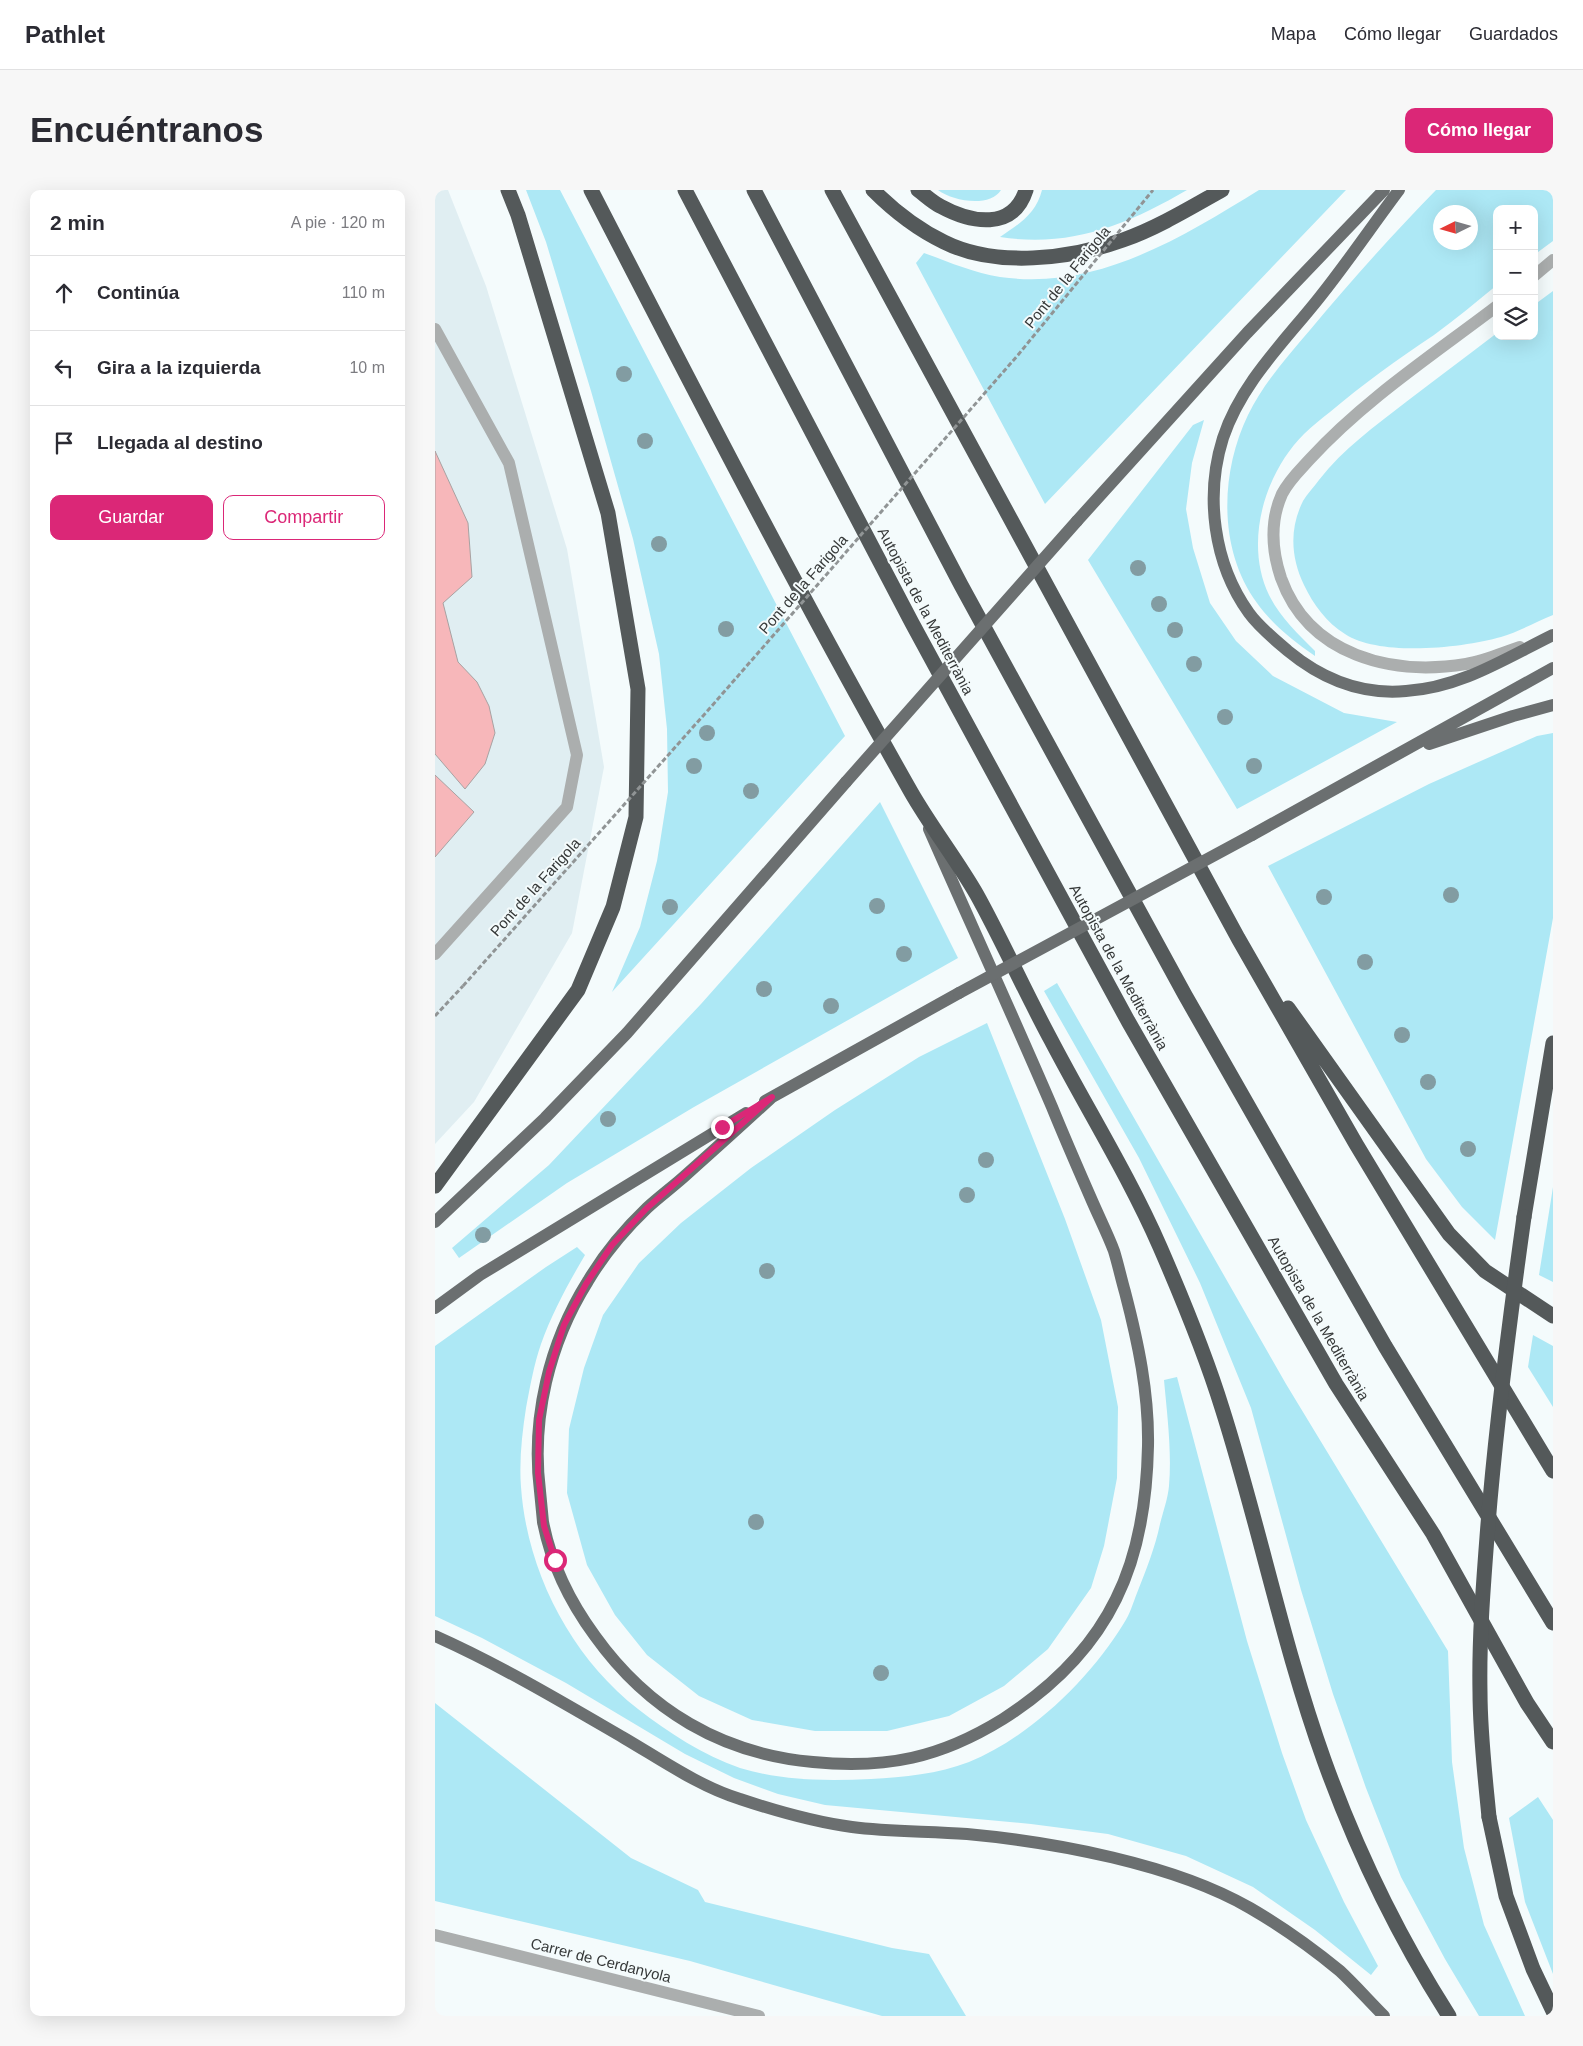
<!DOCTYPE html>
<html lang="es">
<meta charset="utf-8">
<style>
:root{--surface:#fff;--page:#f7f7f7;--text:#2b2b33;--muted:#7c7c81;--line:#e1e1e2;--accent:#db2777}
body{margin:0;font-family:Helvetica,sans-serif;background:var(--page);color:var(--text)}
.controls{position:absolute;right:15px;top:15px;display:grid;overflow:hidden;border-radius:10px;box-shadow:0 5px 20px #0002}
.controls button{width:45px;height:45px;display:grid;place-items:center;padding:0;border:0;border-bottom:1px solid var(--line);background:var(--surface);color:var(--text);font:25px sans-serif}
.compass{position:absolute;left:998px;top:15px;width:45px;height:45px;border-radius:50%;background:var(--surface);box-shadow:0 5px 20px #0002;rotate:265deg}
.stop{position:absolute;width:15px;height:15px;margin:-11px;border:4px solid #db2777;border-radius:50%;background:#fff}
.stop.end{background:#db2777;border-color:#fff;box-shadow:0 1px 5px #0008}
.list{margin:0;padding:0;list-style:none}
h2{display:flex;justify-content:space-between;align-items:center;height:65px;margin:0;padding:0 20px;font-size:21px}
h2 small{font-size:16px;font-weight:400;color:var(--muted)}
.list li{display:grid;grid-template-columns:32px 1fr auto;gap:15px;align-items:center;box-sizing:border-box;height:75px;padding:0 20px;border-top:1px solid var(--line)}
.list b{display:block;font-size:19px;white-space:nowrap}
.list em{font-size:16px;font-style:normal;color:var(--muted)}
.actions{display:flex;gap:10px;padding:15px 20px}
.actions a{flex:1;padding:11px 0;border:1px solid var(--accent);border-radius:10px;text-align:center;font-size:18px;color:var(--accent)}
.actions .main{background:var(--accent);color:#fff}
.icon{flex:none;width:28px;height:28px;fill:none;stroke:currentColor;stroke-width:2;stroke-linecap:round;stroke-linejoin:round}
.map{position:relative;flex:none;width:1118px;height:1826px;overflow:hidden;border-radius:10px}
header{display:flex;align-items:center;gap:30px;box-sizing:border-box;height:70px;padding:0 25px;background:var(--surface);border-bottom:1px solid var(--line)}
header strong{font-size:24px}
nav{display:flex;gap:28px;margin-inline-start:auto;font-size:18px}
.intro{display:flex;align-items:center;justify-content:space-between;box-sizing:border-box;height:120px;padding:0 30px}
h1{margin:0;font-size:35px}
.button{padding:12px 22px;border-radius:10px;background:var(--accent);color:#fff;font-size:18px;font-weight:700}
main{display:flex;gap:30px;padding:0 30px}
aside{flex:1;background:var(--surface);border-radius:10px;box-shadow:0 5px 20px #0002}
.map>svg:first-child{display:block}
</style>
<header>
<strong>Pathlet</strong>
<nav><a>Mapa</a><a>Cómo llegar</a><a>Guardados</a></nav>
</header>
<div class="intro"><h1>Encuéntranos</h1><a class="button">Cómo llegar</a></div>
<main>
<aside>
<h2>2 min<small>A pie · 120 m</small></h2>
<ul class="list">
<li><svg class="icon" aria-label="ahead" viewBox="0 0 24 24"><path d="M12 20V5M6 11l6-6 6 6"/></svg><div><b>Continúa</b></div><em>110 m</em></li>
<li><svg class="icon" aria-label="left" viewBox="0 0 24 24"><path d="M17 20v-9H6M10 6l-5 5 5 5"/></svg><div><b>Gira a la izquierda</b></div><em>10 m</em></li>
<li><svg class="icon" aria-label="arrive" viewBox="0 0 24 24"><path d="M6 21V4h12l-3 4 3 4H6"/></svg><div><b>Llegada al destino</b></div></li>
</ul>
<div class="actions"><a class="main">Guardar</a><a>Compartir</a></div>
</aside>
<div class="map">
<svg width="1118" height="1826" viewBox="0 0 1118 1826">
<rect width="100%" height="100%" fill="#f4fbfc"/>
<path fill="#e0eef2" d="M0,0H13L51,96L132,359L169,577L137,743L39,912L0,954Z"/>
<path fill="#ade8f5" fill-rule="evenodd" d="M91,0H125L410,546L177,802L205,737L222,671L233,602L232,539L224,464L198,349L156,201L111,52Z
M503,0H566C555,18 517,11 503,0Z
M607,0H752C692,35 635,58 565,47C584,34 601,24 607,0Z
M824,0H911L610,314L481,73L489,63C514,72 539,83 565,87C661,101 746,48 824,0Z
M1001,0H1118V51L1099,65V19H1062V95C1041,112 1021,129 999,145C963,169 928,194 895,222C886,229 877,236 869,244C829,284 809,353 834,405C845,427 863,444 880,461V466C858,451 837,434 822,413C783,360 785,283 813,225C828,194 852,167 875,140C915,92 957,45 1001,0ZM1006,22H1036V52H1006Z
M1118,101V425C1101,432 1083,442 1066,447C1027,458 945,467 910,444C892,433 878,414 869,395C856,368 854,339 868,311C872,304 879,297 884,290C908,259 940,236 971,212C1001,189 1032,166 1062,143V146H1099V115Z
M769,230L757,273L751,319L758,358L775,413L801,451L838,486L909,523L962,532L802,619L653,370L758,235Z
M1118,543V728L1060,1050L1027,1017L991,969L833,676L994,594L1102,546Z
M445,612L523,768L259,917L132,993L24,1068L17,1058L114,975L266,814Z
M622,793L851,1194L1013,1461L1017,1572L1029,1658L1049,1735L1090,1826H1044L1010,1769L966,1687L931,1598L898,1504L866,1400L816,1218L765,1093L704,968L609,801Z
M552,833L630,1029L666,1130L683,1217L682,1288L669,1356L656,1398L613,1459L569,1496L514,1526L452,1541H380L317,1530L264,1506L212,1465L180,1425L152,1375L132,1303L134,1239L149,1178L168,1125L204,1073L246,1033L316,978L400,920L484,867Z
M1118,997V1092L1104,1085Z
M142,1057L150,1065C133,1094 117,1123 106,1154C99,1174 95,1197 91,1218C87,1244 84,1271 86,1297C92,1382 136,1467 203,1519C234,1543 268,1565 305,1578C348,1591 392,1591 436,1589C469,1587 503,1584 534,1572C595,1547 655,1489 689,1433C695,1424 698,1413 702,1403C711,1380 720,1358 725,1334C728,1322 733,1308 734,1296C737,1261 732,1224 729,1190L742,1187L812,1451L847,1563L871,1630L909,1712L943,1776L936,1785L880,1740L818,1697L751,1666L673,1644L596,1634L390,1615L343,1604L299,1588L250,1564L131,1493L47,1448L0,1426V1156L111,1077Z
M1098,1145L1118,1156V1217L1093,1177Z
M0,1513L196,1668L263,1700L270,1712L457,1758L494,1764L531,1826H447L255,1771L0,1711Z
M1103,1607L1118,1630V1784L1090,1712L1074,1628Z"/>
<path fill="#f7b7ba" stroke="#a8a2a2" d="M0,261L33,333L37,387L8,413L23,472L42,492L54,516L60,543L50,574L30,599L0,564Z
M0,585L39,622L0,667Z"/>
<g fill="none" stroke-linecap="round" stroke-linejoin="round">
<path stroke="#909495" stroke-width="3" stroke-dasharray="5 2.5" stroke-linecap="butt" d="M0,826L28,796"/>
<path stroke="#abaeae" stroke-width="12" d="M1099,86L1118,70
M1062,116C999,164 929,210 875,269C865,280 854,290 847,304C835,331 837,361 846,388C874,466 957,486 1031,474C1049,471 1067,463 1085,457
M0,139L74,273L142,565L132,617L0,764
M0,1745L324,1826"/>
<path stroke="#6b6f70" stroke-width="12" d="M964,0C937,36 912,73 884,108C850,151 806,193 788,248C770,305 778,373 814,423C824,437 839,449 853,461C887,489 927,505 971,501C1025,498 1071,468 1118,445
M642,331L812,143L949,0
M994,554L1078,526L1118,515
M817,645L1118,478
M337,907C309,933 280,959 252,984C239,996 225,1006 212,1018C189,1040 169,1064 153,1091C114,1153 96,1229 105,1301C106,1312 107,1322 108,1332C116,1373 135,1412 160,1446C213,1520 287,1564 378,1572C452,1579 505,1568 568,1529C615,1499 656,1460 681,1409C704,1363 712,1307 713,1256C714,1203 703,1152 690,1102C686,1088 683,1074 679,1061C673,1045 665,1029 658,1013C644,981 630,949 617,917C577,824 535,732 494,639
M330,911L524,803
M0,1032L110,928L192,843L411,592
M0,1118L45,1085L311,923
M0,1446C65,1475 127,1512 189,1548C225,1569 265,1597 305,1609C341,1621 379,1632 417,1637C455,1642 494,1641 532,1644C619,1652 739,1674 815,1718C846,1736 877,1758 905,1781C920,1795 934,1811 949,1826"/>
<path stroke="#54595a" stroke-width="15" d="M156,0C260,202 364,404 476,602C496,637 522,670 542,705C568,752 590,802 616,850C652,919 694,986 725,1057C748,1110 770,1163 787,1218C824,1334 848,1456 889,1570C921,1659 963,1746 1014,1826
M250,0L477,433L693,831L901,1194L998,1344L1092,1513L1118,1552
M319,0L526,395L750,805L950,1156L1118,1433
M397,0L803,748L921,954L1118,1281
M438,0C459,21 482,39 509,52C561,78 635,69 688,50C722,38 755,18 787,0
M483,0C490,5 497,12 505,16C536,33 578,41 591,0
M853,818L1014,1044L1050,1081L1118,1126
M0,996L143,800L178,717L201,627L203,499L173,323L83,25L73,0
M1089,1027L1118,853
M1054,1627L1071,1706L1098,1779L1118,1821"/>
<path stroke="#909495" stroke-width="3" stroke-dasharray="5 2.5" stroke-linecap="butt" d="M28,796L275,518L583,165L718,0"/>
<path stroke="#6b6f70" stroke-width="12" d="M411,592L642,331
M524,803L817,645"/>
<path stroke="#54595a" stroke-width="15" d="M1054,1627C1050,1585 1045,1544 1045,1502C1044,1450 1048,1399 1052,1347C1060,1240 1074,1134 1089,1027"/>
</g>
<g fill="#829ca2">
<circle cx="189" cy="184" r="8"/>
<circle cx="210" cy="251" r="8"/>
<circle cx="224" cy="354" r="8"/>
<circle cx="703" cy="378" r="8"/>
<circle cx="724" cy="414" r="8"/>
<circle cx="291" cy="439" r="8"/>
<circle cx="740" cy="440" r="8"/>
<circle cx="759" cy="474" r="8"/>
<circle cx="790" cy="527" r="8"/>
<circle cx="272" cy="543" r="8"/>
<circle cx="259" cy="576" r="8"/>
<circle cx="819" cy="576" r="8"/>
<circle cx="316" cy="601" r="8"/>
<circle cx="1016" cy="705" r="8"/>
<circle cx="889" cy="707" r="8"/>
<circle cx="442" cy="716" r="8"/>
<circle cx="235" cy="717" r="8"/>
<circle cx="469" cy="764" r="8"/>
<circle cx="930" cy="772" r="8"/>
<circle cx="329" cy="799" r="8"/>
<circle cx="396" cy="816" r="8"/>
<circle cx="967" cy="845" r="8"/>
<circle cx="993" cy="892" r="8"/>
<circle cx="173" cy="929" r="8"/>
<circle cx="1033" cy="959" r="8"/>
<circle cx="551" cy="970" r="8"/>
<circle cx="532" cy="1005" r="8"/>
<circle cx="48" cy="1045" r="8"/>
<circle cx="332" cy="1081" r="8"/>
<circle cx="321" cy="1332" r="8"/>
<circle cx="446" cy="1483" r="8"/>
</g>
<g fill="none" stroke-linecap="round" stroke-linejoin="round">
<path stroke="#db2777" stroke-width="6" d="M120,1370L109,1336L103,1283L104,1230L114,1182L129,1135L151,1094L177,1055L211,1019L337,907L287,937"/>
</g>
<g text-anchor="middle" dominant-baseline="central" stroke-width="4" stroke-linejoin="round" paint-order="stroke">
<g font-size="15" fill="#363939" stroke="#f4fbfc">
<text transform="translate(632 87) rotate(-51)">Pont de la Farigola</text>
<text transform="translate(368 394) rotate(-49)">Pont de la Farigola</text>
<text transform="translate(491 421) rotate(62)">Autopista de la Mediterrània</text>
<text transform="translate(100 697) rotate(-48)">Pont de la Farigola</text>
<text transform="translate(684 777) rotate(61)">Autopista de la Mediterrània</text>
<text transform="translate(884 1128) rotate(60)">Autopista de la Mediterrània</text>
<text transform="translate(166 1770) rotate(14)">Carrer de Cerdanyola</text>
</g>
</g>
</svg>
<div class="controls">
<button>+</button>
<button>−</button>
<button><svg class="icon" aria-label="layers" viewBox="0 0 24 24"><path d="M12 4l9 5-9 5-9-5zM3 14l9 5 9-5"/></svg></button>
</div>
<svg class="compass" viewBox="-18 -18 36 36"><path d="M0-13l5 13h-10z" fill="#e53935"/><path d="M0 13l5-13h-10z" fill="#7c7c81"/></svg>
<div class="stop" style="left:120px;top:1370px"></div>
<div class="stop end" style="left:287px;top:937px"></div>
</div>
</main>
